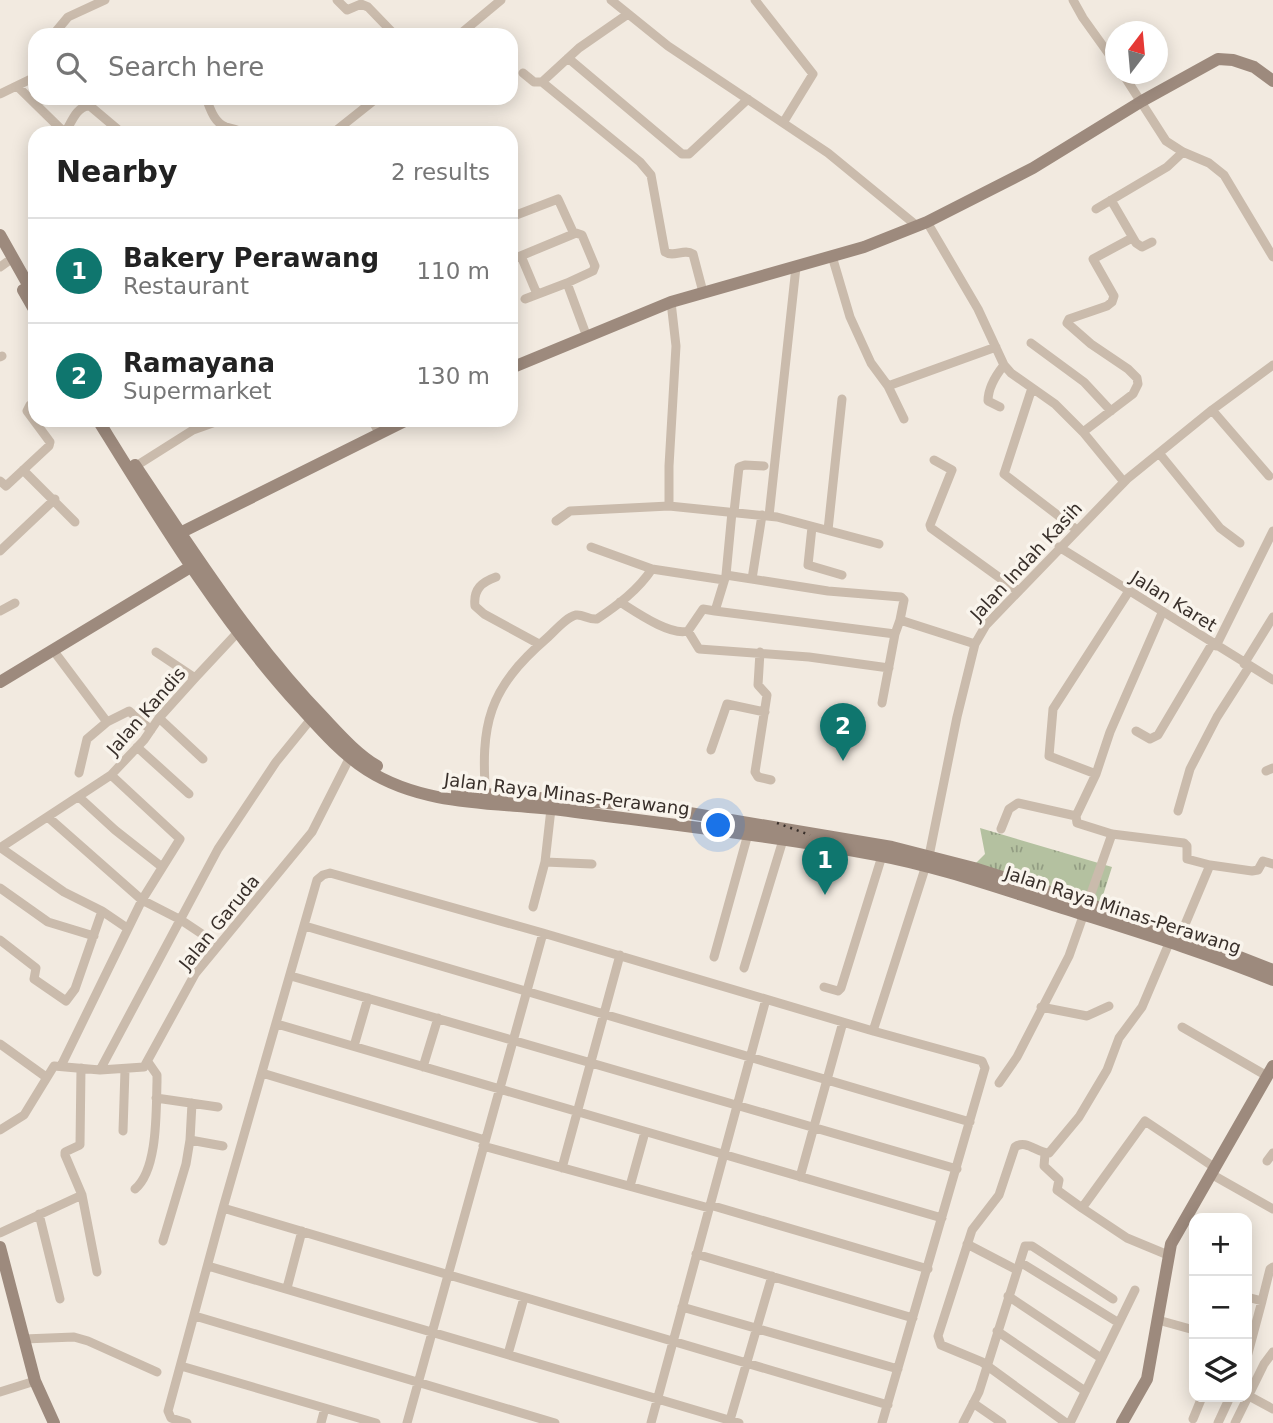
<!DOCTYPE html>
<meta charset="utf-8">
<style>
:root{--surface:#fff;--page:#f2f2f2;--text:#222;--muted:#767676;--line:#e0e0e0;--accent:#0f766e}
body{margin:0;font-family:"DejaVu Sans",sans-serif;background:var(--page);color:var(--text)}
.controls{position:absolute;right:21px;bottom:21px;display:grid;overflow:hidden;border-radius:14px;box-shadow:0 4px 18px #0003}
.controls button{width:63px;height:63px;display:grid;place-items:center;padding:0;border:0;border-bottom:2px solid var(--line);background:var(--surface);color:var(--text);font:35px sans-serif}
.compass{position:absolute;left:1105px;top:21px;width:63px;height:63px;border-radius:50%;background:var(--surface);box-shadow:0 4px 18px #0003;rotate:16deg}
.you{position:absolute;left:719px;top:826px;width:24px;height:24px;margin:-18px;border:5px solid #fff;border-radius:50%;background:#1a73e8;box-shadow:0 0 0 10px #1a73e833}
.badge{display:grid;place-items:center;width:46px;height:46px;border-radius:50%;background:var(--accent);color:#fff;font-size:23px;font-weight:700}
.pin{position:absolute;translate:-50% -58px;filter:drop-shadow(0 2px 4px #0008)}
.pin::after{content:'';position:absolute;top:37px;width:24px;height:21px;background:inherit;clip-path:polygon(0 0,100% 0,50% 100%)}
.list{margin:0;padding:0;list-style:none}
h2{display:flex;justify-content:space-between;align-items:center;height:91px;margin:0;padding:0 28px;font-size:30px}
h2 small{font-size:23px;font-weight:400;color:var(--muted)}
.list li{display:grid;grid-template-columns:46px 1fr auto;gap:21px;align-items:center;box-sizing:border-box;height:105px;padding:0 28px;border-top:2px solid var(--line)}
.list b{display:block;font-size:26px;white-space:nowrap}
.list p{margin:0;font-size:23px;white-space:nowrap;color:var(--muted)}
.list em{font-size:23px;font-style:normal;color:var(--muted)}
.icon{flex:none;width:38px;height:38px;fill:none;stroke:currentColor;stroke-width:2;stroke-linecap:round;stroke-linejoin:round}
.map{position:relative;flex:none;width:1273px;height:1423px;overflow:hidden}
.search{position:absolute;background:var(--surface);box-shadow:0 4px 18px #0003;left:28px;top:28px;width:490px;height:77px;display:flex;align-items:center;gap:18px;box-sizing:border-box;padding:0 24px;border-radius:21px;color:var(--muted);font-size:26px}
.panel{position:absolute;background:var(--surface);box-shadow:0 4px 18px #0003;left:28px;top:126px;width:490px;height:301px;border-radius:21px}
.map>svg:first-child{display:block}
</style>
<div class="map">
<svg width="1273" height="1423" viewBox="0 0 1273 1423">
<defs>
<pattern id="park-tufts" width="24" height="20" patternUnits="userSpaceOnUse" patternTransform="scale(1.75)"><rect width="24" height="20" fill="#b4c1a0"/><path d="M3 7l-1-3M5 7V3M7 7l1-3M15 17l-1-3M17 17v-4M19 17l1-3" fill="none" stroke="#939d83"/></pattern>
</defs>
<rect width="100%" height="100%" fill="#f2eae0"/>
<path fill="url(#park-tufts)" d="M980,828L1112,867L1098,911L969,870L985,854Z"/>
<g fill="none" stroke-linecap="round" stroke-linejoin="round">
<path stroke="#cabbac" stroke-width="9" d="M337,0L347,10L361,4L368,7L395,35
M611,0L668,46L828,153L917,226
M755,0L813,74L783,123
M1073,0L1083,18L1116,64
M53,35L68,17L105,0
M459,35L501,0
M568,58L682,154H689L748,99
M523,73L534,82H542L579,48L628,14
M1123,74L1166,141L1183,152L1209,163L1224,175L1273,257
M542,82L640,162L651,175L665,252C674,258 684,248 693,254L703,292
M18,87L65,133C71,123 77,105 90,106L122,133
M0,94L35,77
M206,98C210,108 214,123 226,127C233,129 237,129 243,133
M333,133L377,98
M1111,200L1136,243L1142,247L1152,242
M1096,209L1167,167L1183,152
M511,217L558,199L574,234
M927,222L978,309L1004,365L1011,373L1055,404L1083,432L1124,482
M521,256L537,294
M832,256L850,317L871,363L888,386L904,419
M511,260L576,233L582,235L595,266L593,271L567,283L587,337
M0,267L7,262
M525,299L567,283
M671,302L676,346L669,466V506L777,517L879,544
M1031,343L1084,382L1111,411
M0,357L2,356
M888,386L996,347
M1032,388L1004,474L1077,530
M1000,407L988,401C988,388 996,375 1004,365
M1212,410L1269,476
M372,420L380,434
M1083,432L1133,394L1138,384L1137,378L1128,369L1091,344L1067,323L1069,319L1107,306L1112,302L1114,296L1093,259L1132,238
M1159,453L1220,528L1240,543
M934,460L952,470L930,525L931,528L1018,591
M136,466L193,430L221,420
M23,470L75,522
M0,481L6,486L49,446L50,442L27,411L30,405L35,402
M732,512L726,575L715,611L895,634L900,620L975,644
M734,512L739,467L745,465L764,466
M769,516L796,267
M556,521L570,511L669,506
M812,527L808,565L842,575
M828,530L842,399
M1059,547L1273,680
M0,551L55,499
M652,569L724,580
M726,575L828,591L901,597L904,600L900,620
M496,577C482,582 473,589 475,606L484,614L539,644
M752,579L762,515
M620,602C636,612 670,636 688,631
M0,611L15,603
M715,611L703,609L688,631L699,649L809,657L889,668
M1162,613L1110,732L1096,774L1076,816L1077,823L1112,834L1184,843L1187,846V859L1210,865
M1216,646L1273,531
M53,650L107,722L129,711L151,730
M156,652L195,678
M760,652L758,685L767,695L755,772L758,777L771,780
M1244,664L1273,617
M882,703L895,634
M159,718L203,759
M1136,731L1150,739L1158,735L1212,644
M137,747L189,794
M711,750L727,704L765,712
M1266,771L1273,768
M79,773L87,739L107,722
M1096,774L1049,756L1053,709L1129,591
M79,797L115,830L162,867
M486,800C480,724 488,689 547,638C554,632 566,617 576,615C583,614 589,620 597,619C618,605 638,590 652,569L591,547
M1178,811L1190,769L1217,717L1249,667
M49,818L142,900L181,920L217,944
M1001,829L1009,809L1018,803L1076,816
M0,848L111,775L144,740L159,718L195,678L238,632
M545,862L592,864
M0,888L48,922L94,936
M533,907L545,862L551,809
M102,911L127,928
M305,926L970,1122
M1181,934L1210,865L1252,871L1258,870L1263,861L1273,864
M0,940L36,968L34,979L66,1001L75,989L102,911L64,892L1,848
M714,957L748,834
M744,968L783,840
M291,976L957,1169
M824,987L838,991L841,988L882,856
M1041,1007L1087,1016L1109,1006
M277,1024L942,1218
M1182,1027L1267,1076
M0,1044L46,1077
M354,1046L368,998
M61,1066L142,900L180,839L111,775
M423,1067L438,1018
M81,1068L80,1145L65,1152V1155L82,1195
M100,1070L218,849L276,762L311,719
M262,1073L485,1140
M999,1083L1017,1057L1069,956L1112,834
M156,1098L218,1107
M0,1130L24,1115L54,1066L100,1070L144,1067L195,974L312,832L350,757
M123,1131L125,1070
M190,1140L223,1146
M483,1146L709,1208
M1045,1154L1044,1166L1059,1180L1057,1190L1082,1208
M1267,1161L1273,1153
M562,1168L620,955
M1211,1174L1273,1209
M800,1177L843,1022
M630,1186L645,1132
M135,1189C158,1170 156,1111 157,1082V1075L148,1062
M710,1205L928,1269
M223,1208L888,1405
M39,1214L60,1299
M0,1233L82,1195L97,1272
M163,1241L186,1164L190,1140L192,1103
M967,1244L1017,1270
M696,1254L913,1318
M1168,1255L1127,1238L1082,1208L1145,1121L1214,1167
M1020,1262L1119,1323
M208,1266L739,1423
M287,1288L302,1231
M1008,1296L1101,1358
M1247,1297L1262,1301L1270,1269L1273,1267
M682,1307L898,1369
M195,1316L555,1423
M1158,1320L1194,1330
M997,1331L1085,1391
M24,1339L74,1337L88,1341L157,1372
M508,1354L524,1298
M1247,1357L1262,1301
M181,1366L376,1423
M0,1392L35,1381
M1249,1396L1273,1409
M973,1403L1002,1423
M1193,1419L1202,1397
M730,1420L772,1276
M187,1423L171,1418L168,1411L223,1208L317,880L323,875L330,873L543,933L873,1031
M321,1423L325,1408
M407,1423L543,933
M651,1423L766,999
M882,1423L985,1068L982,1061L873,1031L929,856L957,717L975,644L986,625L1127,479L1212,410L1273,365
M963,1423L979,1392L1025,1246H1032L1113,1299
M1066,1423L982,1362L941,1345L938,1336L972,1230L999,1195L1015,1147C1026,1139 1037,1153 1049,1153L1079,1117L1107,1070L1119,1038L1142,1007L1170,941
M1070,1423L1135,1290
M1218,1423L1230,1397
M1235,1423L1264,1364L1273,1352"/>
<path stroke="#9d8a7d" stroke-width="12" d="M0,235L35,297
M23,290L35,311
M511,368L671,302L864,247L927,222L1033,168L1142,101L1218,59L1233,60L1254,67L1273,81
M98,420C160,520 221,621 301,708C321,730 342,754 367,770C425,807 496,802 561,810C667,824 773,836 877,855C936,866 993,886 1050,904C1125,928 1200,950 1273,980
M135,465C194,553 251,643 325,719C341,736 357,754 377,766
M176,535L407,420
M0,682L197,563
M457,792L648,806L892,847L974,868L1128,917L1181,934L1273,970
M0,1247L35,1381L54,1423
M1122,1423L1147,1379L1171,1244L1273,1066"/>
<path stroke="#382f2a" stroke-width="2.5" stroke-dasharray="2 5" stroke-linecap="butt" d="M777,823L810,835"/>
</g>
<g text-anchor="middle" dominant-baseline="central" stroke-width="7" stroke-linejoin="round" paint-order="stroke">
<g font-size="18" fill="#382f2a" stroke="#f9f4ec">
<text transform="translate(1026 561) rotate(-47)">Jalan Indah Kasih</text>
<text transform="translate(1174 601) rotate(32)">Jalan Karet</text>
<text transform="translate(146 711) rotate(-49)">Jalan Kandis</text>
<text transform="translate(567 794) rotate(7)">Jalan Raya Minas-Perawang</text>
<text transform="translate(1123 910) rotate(18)">Jalan Raya Minas-Perawang</text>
<text transform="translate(219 922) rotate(-51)">Jalan Garuda</text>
</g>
</g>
</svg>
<div class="controls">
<button>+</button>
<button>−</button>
<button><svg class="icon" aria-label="layers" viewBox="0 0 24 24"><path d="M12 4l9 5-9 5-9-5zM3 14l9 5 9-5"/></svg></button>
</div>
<svg class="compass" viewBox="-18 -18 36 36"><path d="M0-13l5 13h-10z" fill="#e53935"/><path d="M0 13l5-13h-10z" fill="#767676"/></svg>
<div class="you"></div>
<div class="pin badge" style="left:825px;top:895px">1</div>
<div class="pin badge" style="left:843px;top:761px">2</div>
<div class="search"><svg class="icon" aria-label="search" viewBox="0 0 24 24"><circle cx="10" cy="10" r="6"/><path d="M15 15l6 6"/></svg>Search here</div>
<section class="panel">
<h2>Nearby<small>2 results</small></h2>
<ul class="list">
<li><span class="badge">1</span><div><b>Bakery Perawang</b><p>Restaurant</p></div><em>110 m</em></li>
<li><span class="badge">2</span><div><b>Ramayana</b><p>Supermarket</p></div><em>130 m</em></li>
</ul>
</section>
</div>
